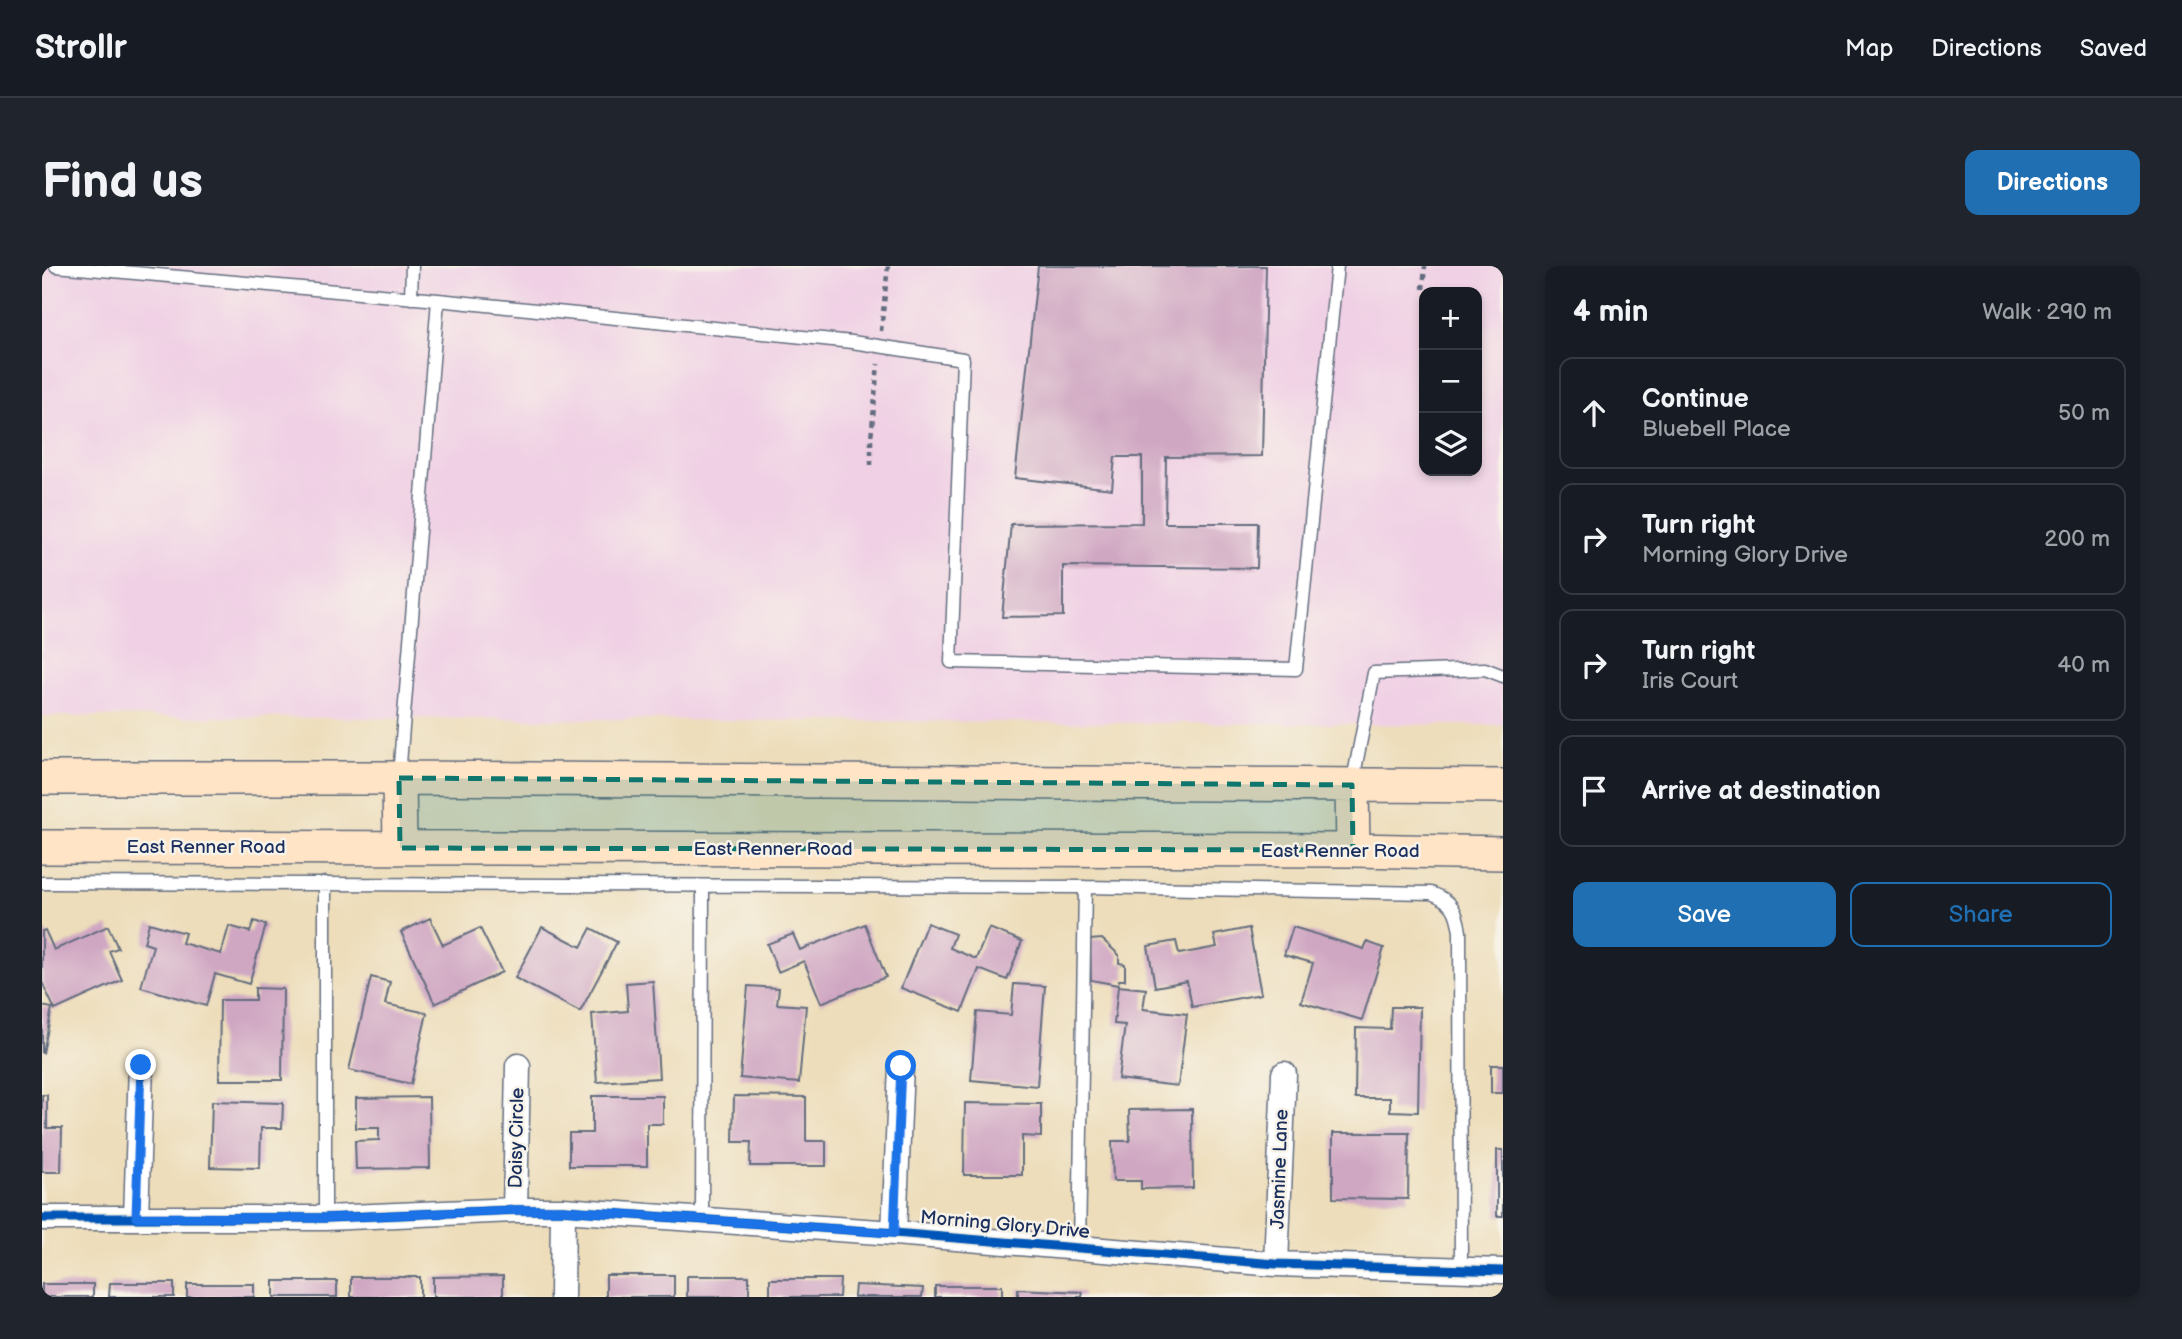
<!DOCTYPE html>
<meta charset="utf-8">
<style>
:root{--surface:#171b24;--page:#20242c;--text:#f1f3f6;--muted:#9ea1a6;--line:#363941;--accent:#1f6fb2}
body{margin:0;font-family:"Balsamiq Sans",sans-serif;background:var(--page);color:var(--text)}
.controls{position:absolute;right:21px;top:21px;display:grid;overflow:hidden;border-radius:14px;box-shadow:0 4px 10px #0003}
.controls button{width:63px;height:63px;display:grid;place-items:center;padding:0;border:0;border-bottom:2px solid var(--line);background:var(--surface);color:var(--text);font:35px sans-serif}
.stop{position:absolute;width:21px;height:21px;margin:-16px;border:5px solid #1a73e8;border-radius:50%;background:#fff}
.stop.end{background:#1a73e8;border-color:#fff;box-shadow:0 2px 7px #0008}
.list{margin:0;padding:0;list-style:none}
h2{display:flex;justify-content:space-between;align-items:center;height:91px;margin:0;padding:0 28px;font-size:30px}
h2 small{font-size:23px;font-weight:400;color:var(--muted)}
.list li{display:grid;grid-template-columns:46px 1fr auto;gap:21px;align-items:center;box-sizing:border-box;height:112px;margin:0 14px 14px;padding:0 14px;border:2px solid var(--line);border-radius:14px}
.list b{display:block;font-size:26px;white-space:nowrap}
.list p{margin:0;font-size:23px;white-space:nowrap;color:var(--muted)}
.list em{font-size:23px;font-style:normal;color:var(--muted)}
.actions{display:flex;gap:14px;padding:21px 28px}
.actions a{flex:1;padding:16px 0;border:2px solid var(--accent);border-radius:14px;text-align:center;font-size:24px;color:var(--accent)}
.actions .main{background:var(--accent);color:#fff}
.icon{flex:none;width:38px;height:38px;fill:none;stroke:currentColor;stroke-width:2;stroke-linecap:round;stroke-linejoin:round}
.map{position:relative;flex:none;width:1461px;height:1031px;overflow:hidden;border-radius:14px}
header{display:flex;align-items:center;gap:42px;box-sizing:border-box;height:98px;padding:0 35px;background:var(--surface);border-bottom:2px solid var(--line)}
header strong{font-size:33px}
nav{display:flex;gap:38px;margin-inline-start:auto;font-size:24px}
.intro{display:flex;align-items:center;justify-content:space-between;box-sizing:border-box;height:168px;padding:0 42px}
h1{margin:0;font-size:49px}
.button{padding:18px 32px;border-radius:14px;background:var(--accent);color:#fff;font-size:24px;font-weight:700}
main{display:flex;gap:42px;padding:0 42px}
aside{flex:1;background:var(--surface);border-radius:14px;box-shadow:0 4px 10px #0003}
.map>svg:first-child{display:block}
</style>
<header>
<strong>Strollr</strong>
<nav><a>Map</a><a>Directions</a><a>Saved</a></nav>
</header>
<div class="intro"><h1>Find us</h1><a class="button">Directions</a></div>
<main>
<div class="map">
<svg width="1461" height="1031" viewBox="0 0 1461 1031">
<rect width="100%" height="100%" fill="#f7f3e8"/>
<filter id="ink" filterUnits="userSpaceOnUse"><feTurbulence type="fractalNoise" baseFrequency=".0143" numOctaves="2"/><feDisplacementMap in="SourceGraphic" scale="14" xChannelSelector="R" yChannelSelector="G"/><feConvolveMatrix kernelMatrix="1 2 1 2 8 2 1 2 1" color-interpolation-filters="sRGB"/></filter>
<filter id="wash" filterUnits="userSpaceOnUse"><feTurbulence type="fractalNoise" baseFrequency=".00686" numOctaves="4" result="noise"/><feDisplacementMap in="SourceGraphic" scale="28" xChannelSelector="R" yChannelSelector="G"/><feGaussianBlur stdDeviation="1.57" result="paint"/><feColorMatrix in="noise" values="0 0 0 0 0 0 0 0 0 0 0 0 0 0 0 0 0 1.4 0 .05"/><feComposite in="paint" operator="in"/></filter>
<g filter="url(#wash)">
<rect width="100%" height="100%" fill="#edddba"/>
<path fill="#f0d0e5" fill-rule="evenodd" d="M0,0H1461V459L0,450ZM1382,26H1435V205H1382Z"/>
<g id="blocks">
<path fill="#d0a7c3" d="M996,0H1224L1220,190L1124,191L1123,257H1216L1215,302L1021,300V350L960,351L969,258L1100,257V191H1073L1070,223L973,212Z
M388,652L401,679L438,662L460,706L393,738L359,666Z
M212,655L224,659L207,718L173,708L164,740L99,721L111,680L102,677L107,657L143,667L140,677L179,688L187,660L208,666Z
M885,657L913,668L908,682L934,693L947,662L980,675L965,714L937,703L920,746L859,722Z
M823,658L844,711L779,737L762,695L736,706L725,678L751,668L758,684Z
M66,660L76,682L67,685L80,714L13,744L0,716V665L3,664L12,684Z
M500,661L539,681L549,662L575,676L538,746L473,712Z
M1251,661L1322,683L1325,676L1342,682L1320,754L1259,736L1271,697L1242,689Z
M1207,662L1219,728L1150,741L1145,715L1113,721L1106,680L1134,675L1137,688L1175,681L1172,669Z
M1060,673L1077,689V697L1083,698V714H1077L1076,719L1049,714L1048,674Z
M329,711L348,716L343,738L385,747L369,818L307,804Z
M611,715L617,812L555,816L550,748L586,745L584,717Z
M972,718L1003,720L995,820L929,814L935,746L969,749Z
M706,720L737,722L735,738L764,740L757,817L698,812Z
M1076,720L1104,723L1101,743L1145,748L1136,820L1076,813L1083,759L1072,758Z
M213,722L241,723L240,814H177L178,734H213Z
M0,740L10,742L1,787H0Z
M1349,741H1378L1376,846L1348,845V832H1313L1314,762L1348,763Z
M1449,799H1461V827H1449Z
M0,829H5V862H20L19,906H0Z
M550,830H621V858H605V900H527V867H550Z
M692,830L764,831V875H784V900H708L709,876H691Z
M387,831L388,902L314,903L313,875L337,874V862H314V832Z
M170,835L241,837L240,862H219L218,902L168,901Z
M923,837L999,838V871L980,870V909H922Z
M1150,843L1151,922L1099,923V915H1071L1070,875H1088L1087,844Z
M1291,867H1367L1366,933L1291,932Z
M1455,884H1461V950H1455Z
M564,1009H632V1031H564Z
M461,1010V1031H391V1011Z
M645,1010H707V1031H645Z
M309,1011H378V1031H309Z
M728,1013H798L797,1031H728Z
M232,1015H295V1031H232Z
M68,1017H132V1031H67Z
M0,1018H51V1031H0Z
M145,1018H212V1031H145Z
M813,1019L881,1022L880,1031H812Z
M893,1020H960V1031H893Z
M976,1023L1041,1026L1040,1031H976Z"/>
</g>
</g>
<g filter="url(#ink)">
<use href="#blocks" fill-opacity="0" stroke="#646c7e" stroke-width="2"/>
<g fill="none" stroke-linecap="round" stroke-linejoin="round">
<defs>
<path id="service" d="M14,0L396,34L357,510
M369,32L370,0
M396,34L810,76L921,93L909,396L1254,403L1295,0
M1310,519L1332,407L1443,403L1461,410
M0,617L1043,621L1389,627C1411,635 1415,645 1418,666L1419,1004
M283,617V952
M660,954L661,621
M1037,982L1043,621"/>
<path id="minor" d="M473,944L476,800
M94,951L99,799
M0,952H283L473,944H521L852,967L1234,998L1461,1005
M852,967L859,800
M1234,998L1242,808
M520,1031L521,944"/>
<path id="secondary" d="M0,512H357L1461,520
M357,512L358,582
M1310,519L1311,584
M0,581L1311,584L1461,587"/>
</defs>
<use href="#service" stroke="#646c7e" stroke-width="15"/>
<use href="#minor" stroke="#646c7e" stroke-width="27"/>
<use href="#secondary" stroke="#646c7e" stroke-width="36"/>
<path stroke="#646c7e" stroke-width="4.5" stroke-dasharray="5 5" stroke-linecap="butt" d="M1381,23L1383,0
M839,65L846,0
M829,199V173L836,98"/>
<use href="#service" stroke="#fff" stroke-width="12"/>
<use href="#minor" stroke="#fff" stroke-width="24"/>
<use href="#secondary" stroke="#ffe4c6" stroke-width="33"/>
<defs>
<path id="cycleway" d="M0,952H283L473,944H521L852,967L1234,998L1461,1005"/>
</defs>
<use href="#cycleway" stroke="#f7f3e8" stroke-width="13"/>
<use href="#cycleway" stroke="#0057b8" stroke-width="9"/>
</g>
</g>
<g fill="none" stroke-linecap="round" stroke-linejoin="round" filter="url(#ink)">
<path stroke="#1a73e8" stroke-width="9" d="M99,799L94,951L283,952L474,944H521L852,967L859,800"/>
</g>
<path fill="#0f766e" fill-opacity="0.2" stroke="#0f766e" stroke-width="5" stroke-dasharray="14 9" stroke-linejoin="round" d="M357,512L1310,519L1311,584L358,582Z"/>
<g text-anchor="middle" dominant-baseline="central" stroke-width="5" stroke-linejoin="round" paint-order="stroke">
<g font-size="19" fill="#1b2f5e" stroke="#f7f3e8">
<text x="164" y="581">East Renner Road</text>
<text x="731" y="583">East Renner Road</text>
<text x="1298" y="585">East Renner Road</text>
<text transform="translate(475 872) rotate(-89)">Daisy Circle</text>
<text transform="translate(1238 903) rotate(-88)">Jasmine Lane</text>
<text transform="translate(963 959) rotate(5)">Morning Glory Drive</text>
</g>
</g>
</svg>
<div class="controls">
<button>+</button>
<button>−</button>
<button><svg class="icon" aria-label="layers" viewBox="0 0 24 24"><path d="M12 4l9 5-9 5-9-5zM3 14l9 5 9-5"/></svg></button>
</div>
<div class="stop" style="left:859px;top:800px"></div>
<div class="stop end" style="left:99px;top:799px"></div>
</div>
<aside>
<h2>4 min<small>Walk · 290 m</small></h2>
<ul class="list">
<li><svg class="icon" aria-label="ahead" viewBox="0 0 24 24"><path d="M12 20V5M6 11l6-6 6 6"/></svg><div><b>Continue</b><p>Bluebell Place</p></div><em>50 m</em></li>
<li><svg class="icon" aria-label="right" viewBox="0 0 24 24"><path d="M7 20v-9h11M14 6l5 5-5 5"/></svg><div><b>Turn right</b><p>Morning Glory Drive</p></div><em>200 m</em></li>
<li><svg class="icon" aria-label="right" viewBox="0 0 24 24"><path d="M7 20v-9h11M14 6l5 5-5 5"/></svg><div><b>Turn right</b><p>Iris Court</p></div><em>40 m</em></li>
<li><svg class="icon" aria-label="arrive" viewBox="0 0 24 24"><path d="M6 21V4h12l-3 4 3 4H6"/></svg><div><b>Arrive at destination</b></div></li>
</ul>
<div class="actions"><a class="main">Save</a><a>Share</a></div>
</aside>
</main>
